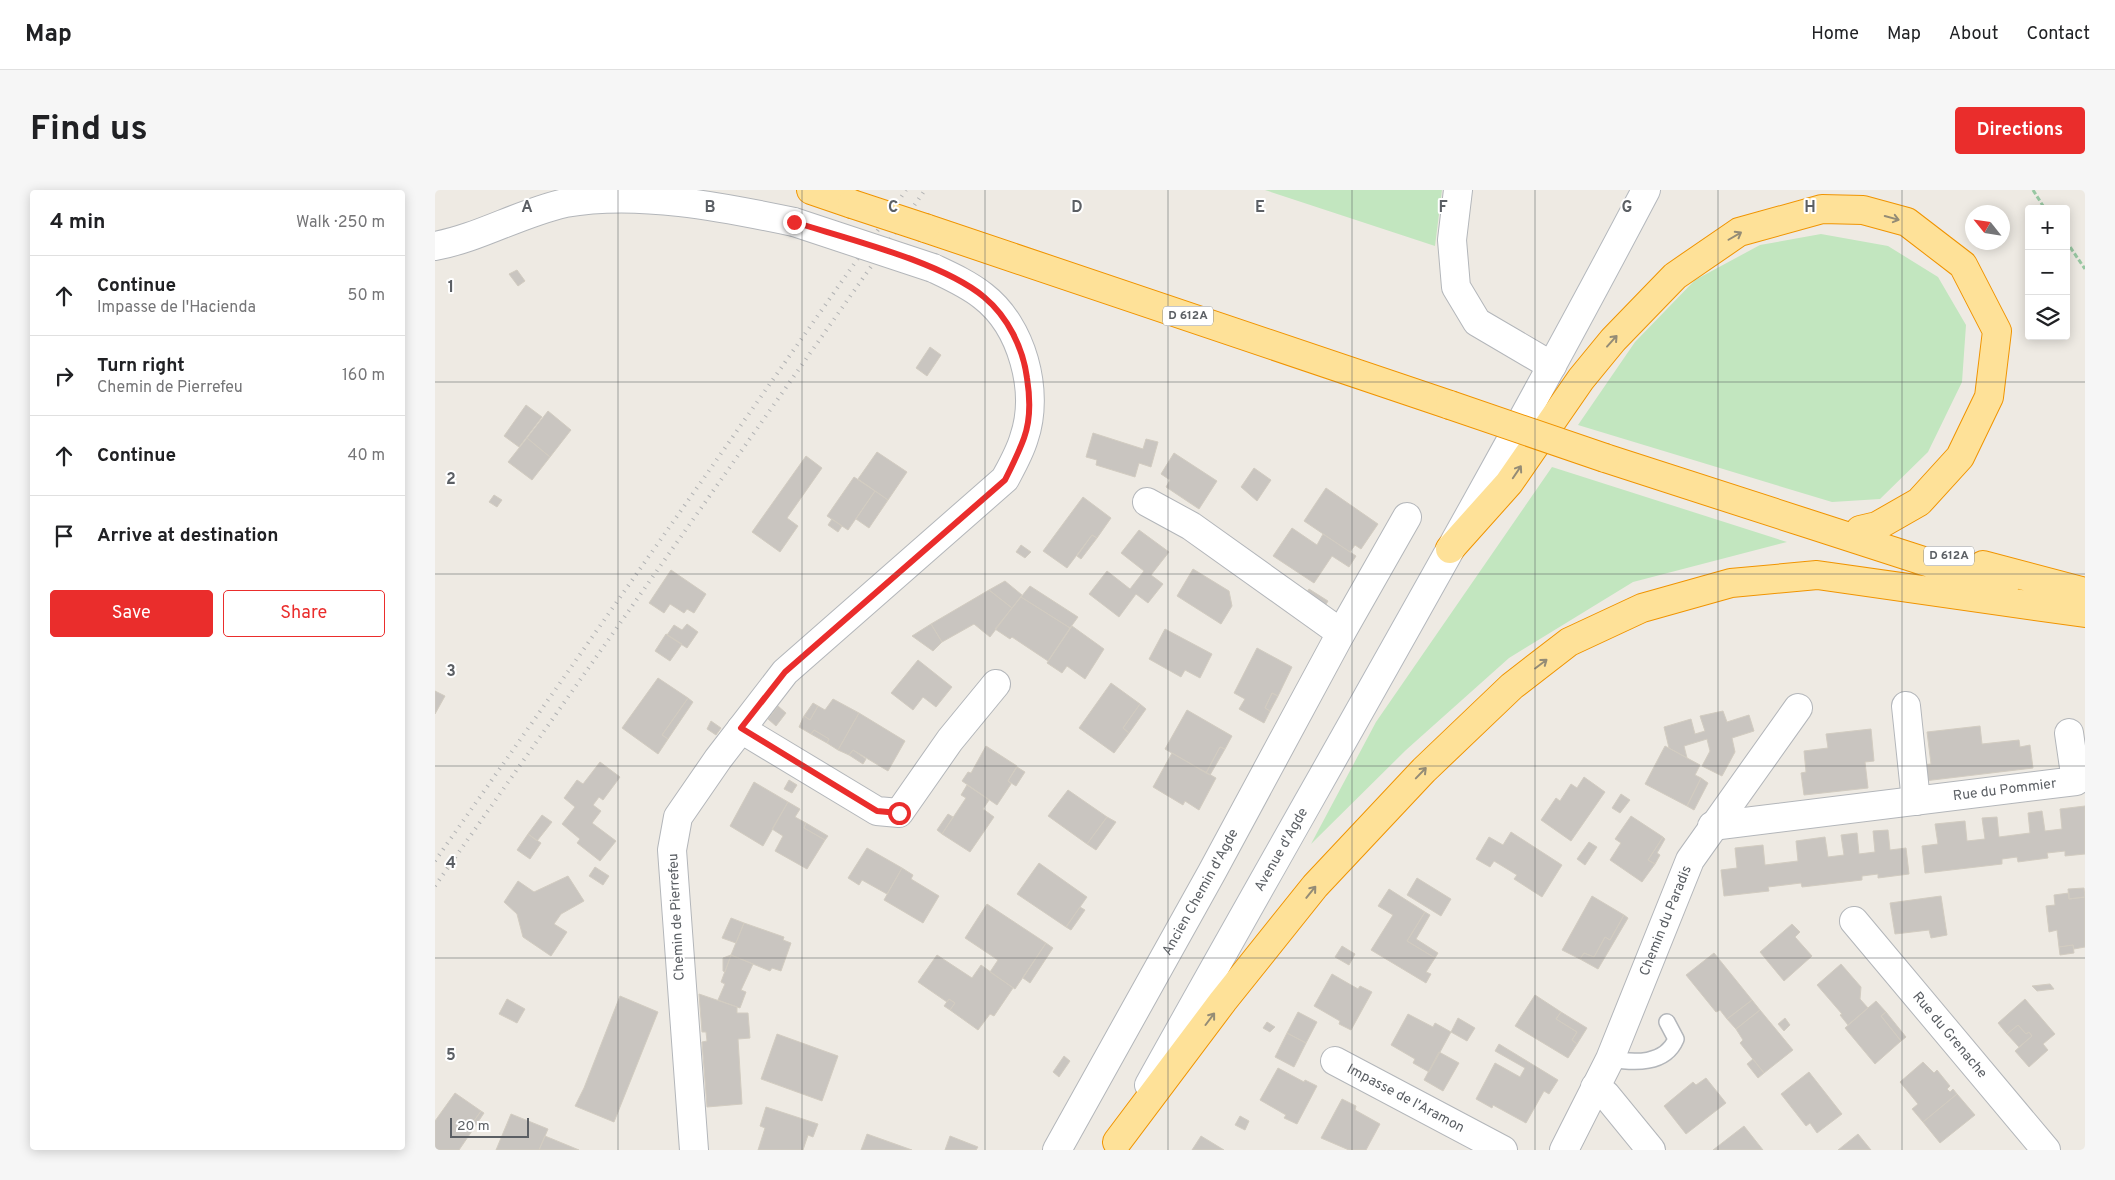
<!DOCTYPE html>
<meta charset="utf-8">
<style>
:root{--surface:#fff;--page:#f6f6f6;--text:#202124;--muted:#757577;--line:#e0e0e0;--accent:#ea2d2c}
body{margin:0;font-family:Overpass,sans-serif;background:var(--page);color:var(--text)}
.controls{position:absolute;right:15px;top:15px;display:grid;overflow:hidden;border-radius:5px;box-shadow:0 2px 12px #0003}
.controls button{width:45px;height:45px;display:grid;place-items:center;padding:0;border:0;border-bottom:1px solid var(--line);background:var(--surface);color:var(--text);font:25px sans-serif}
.compass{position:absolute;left:1530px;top:15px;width:45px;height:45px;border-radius:50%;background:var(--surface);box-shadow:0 2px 12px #0003;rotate:300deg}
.scale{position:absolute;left:15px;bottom:12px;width:79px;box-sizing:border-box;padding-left:5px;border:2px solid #5b5f64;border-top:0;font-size:14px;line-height:18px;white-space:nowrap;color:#5b5f64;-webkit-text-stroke:4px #fff;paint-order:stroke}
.stop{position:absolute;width:15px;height:15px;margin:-11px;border:4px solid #ea2d2c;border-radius:50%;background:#fff}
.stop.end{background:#ea2d2c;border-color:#fff;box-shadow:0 1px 5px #0008}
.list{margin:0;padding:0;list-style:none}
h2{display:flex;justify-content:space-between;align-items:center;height:65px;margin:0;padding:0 20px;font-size:21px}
h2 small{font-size:16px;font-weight:400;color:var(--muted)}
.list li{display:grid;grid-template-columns:32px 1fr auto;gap:15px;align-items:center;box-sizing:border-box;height:80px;padding:0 20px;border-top:1px solid var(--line)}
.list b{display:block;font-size:19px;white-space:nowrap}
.list p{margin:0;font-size:16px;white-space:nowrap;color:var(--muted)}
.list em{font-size:16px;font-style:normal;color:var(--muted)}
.actions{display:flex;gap:10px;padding:15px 20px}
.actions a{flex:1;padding:11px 0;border:1px solid var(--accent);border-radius:5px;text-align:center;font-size:18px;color:var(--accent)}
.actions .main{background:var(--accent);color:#fff}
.icon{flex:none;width:28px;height:28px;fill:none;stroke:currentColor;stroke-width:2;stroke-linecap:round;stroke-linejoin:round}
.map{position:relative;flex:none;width:1650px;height:960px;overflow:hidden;border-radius:5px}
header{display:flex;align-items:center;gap:30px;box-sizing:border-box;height:70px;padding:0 25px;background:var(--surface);border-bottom:1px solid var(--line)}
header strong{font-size:24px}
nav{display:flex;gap:28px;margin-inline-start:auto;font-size:18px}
.intro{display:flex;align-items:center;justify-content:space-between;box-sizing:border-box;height:120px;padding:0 30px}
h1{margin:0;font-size:35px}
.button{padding:12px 22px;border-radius:5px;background:var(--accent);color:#fff;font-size:18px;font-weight:700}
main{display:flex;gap:30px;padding:0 30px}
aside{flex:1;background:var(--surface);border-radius:5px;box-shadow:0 2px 12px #0003}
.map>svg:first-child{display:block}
</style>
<header>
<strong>Map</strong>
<nav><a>Home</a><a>Map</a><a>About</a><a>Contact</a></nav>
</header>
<div class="intro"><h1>Find us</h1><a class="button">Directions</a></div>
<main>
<aside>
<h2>4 min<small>Walk · 250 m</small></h2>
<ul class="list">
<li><svg class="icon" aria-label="ahead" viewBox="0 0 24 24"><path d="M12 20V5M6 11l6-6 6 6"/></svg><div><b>Continue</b><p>Impasse de l'Hacienda</p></div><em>50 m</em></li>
<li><svg class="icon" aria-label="right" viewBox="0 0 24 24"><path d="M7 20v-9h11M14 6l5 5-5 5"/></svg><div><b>Turn right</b><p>Chemin de Pierrefeu</p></div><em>160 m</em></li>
<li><svg class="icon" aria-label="ahead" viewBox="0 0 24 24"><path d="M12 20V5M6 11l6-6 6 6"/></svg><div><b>Continue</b></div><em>40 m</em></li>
<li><svg class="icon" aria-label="arrive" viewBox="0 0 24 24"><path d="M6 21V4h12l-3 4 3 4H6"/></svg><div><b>Arrive at destination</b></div></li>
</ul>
<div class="actions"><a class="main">Save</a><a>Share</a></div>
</aside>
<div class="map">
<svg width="1650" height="960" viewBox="0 0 1650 960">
<rect width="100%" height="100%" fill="#eeeae3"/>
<path fill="#c2e6bf" d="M830,0H1007L1000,56Z
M1386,44L1453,56L1503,87L1531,135L1527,192L1493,262L1445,309L1397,312L1143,235L1200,152L1260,90L1325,55Z
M1117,277L1352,352L1198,392L1074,468L971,560L876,654L941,532Z"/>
<path fill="#c9c5c0" stroke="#d2ccc1" d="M82,80L90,91L83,96L74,84Z
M495,157L506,165L492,186L481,178Z
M91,215L107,227L84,257L69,246Z
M113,221L136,240L115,267L92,248Z
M658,243L708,259L711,249L723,252L716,277L704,273L700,287L661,275L662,270L651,267Z
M92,248L115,267L97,290L73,272Z
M442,262L472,282L453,310L423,289Z
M739,263L782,291L764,319L731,297L735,290L726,284Z
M371,266L387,278L352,328L363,336L345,362L317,342Z
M819,278L836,290L822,311L806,297Z
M419,287L440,301L413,340L392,326Z
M891,298L943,334L926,359L920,355L915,362L869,331Z
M440,301L453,310L434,338L421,329Z
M59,305L67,310L62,317L54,312Z
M648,307L676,328L662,348L657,345L632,378L608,361Z
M397,329L407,336L403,342L393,335Z
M857,338L882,355L888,344L921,366L914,377L897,366L879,393L838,366Z
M704,340L734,362L716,385L728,394L713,413L701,404L684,427L654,404L672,381L695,399L709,381L686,363Z
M657,345L662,348L646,369L642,366Z
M586,355L596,362L590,368L581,362Z
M758,379L794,401L797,416L786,434L742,406Z
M236,380L271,404L259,423L252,419L249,423L235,414L229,423L214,413Z
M570,391L587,405L577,418L554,400Z
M595,396L643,427L635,438L586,407Z
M874,399L893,411L890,416L871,403Z
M554,400L577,418L555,447L539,434L507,452L496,434Z
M586,407L635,438L613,471L577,447L575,449L560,439Z
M252,434L263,442L252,458L232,445L239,435L247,440Z
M496,434L507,452L498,461L477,446Z
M637,436L669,459L650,489L632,476L627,483L612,473Z
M730,439L777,464L765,488L750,480L746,487L714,469Z
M231,444L247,454L235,471L220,461Z
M822,458L857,477L843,506L837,503L830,518L835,521L829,533L804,519L810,509L799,503Z
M483,470L517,497L501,517L488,507L478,520L456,503Z
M223,488L253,508L227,545L233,549L223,564L187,538Z
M676,493L705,514L688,538L694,543L679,563L644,538Z
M0,501L10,506L0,524Z
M837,503L843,506L835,521L830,518Z
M253,508L258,512L233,549L227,545Z
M398,509L424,523L403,560L392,553L394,549L379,540L376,544L364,537L369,526L375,530L383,516L390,520Z
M378,513L383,516L375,530L369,526Z
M705,514L711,519L694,543L688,538Z
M343,516L351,523L341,536L333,529Z
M752,520L797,546L790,559L785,557L771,583L730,559Z
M1288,521L1292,532L1314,525L1319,541L1297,548L1300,562L1287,586L1267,576L1275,561L1272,549L1249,556L1252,568L1234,558L1229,537L1256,529L1260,544L1270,541L1265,526Z
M424,523L470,551L453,581L418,560L414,565L403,560Z
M276,531L286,538L281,545L272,539Z
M1545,536L1547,554L1584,550L1585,557L1595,555L1598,578L1489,591L1487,575L1496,574L1492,542Z
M1436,539L1439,571L1430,572L1433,598L1369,605L1366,583L1371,582L1369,561L1393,558L1391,544Z
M379,540L394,549L392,553L376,544Z
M551,556L582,576L573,591L576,594L562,615L527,591L533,582L536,583Z
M1230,556L1265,575L1260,585L1266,588L1252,616L1210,594Z
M785,557L790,559L775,585L771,583Z
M418,560L431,569L428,574L414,565Z
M737,563L781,588L764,620L750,611L748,615L718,597Z
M165,572L185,587L168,610L164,607L158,615L166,621L157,633L181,651L165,671L142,653L145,649L127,634L140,617L129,608L142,590L148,594Z
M582,577L590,582L581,596L573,591Z
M1149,587L1170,602L1136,651L1106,630L1121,608L1125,611L1136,594L1142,598Z
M1266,588L1273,593L1259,620L1252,616Z
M354,590L362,595L357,603L349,599Z
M319,592L353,612L328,656L295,636Z
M532,595L554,610L548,619L559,627L535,662L507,644L531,608L526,605Z
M633,600L672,627L652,654L613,626Z
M1186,604L1195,610L1185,623L1177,618Z
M353,612L365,619L360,627L371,633L369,638L390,650L372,679L340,661L348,646L337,639Z
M1650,616V664L1630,666V661L1612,663L1613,668L1583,672L1582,667L1567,669V674L1490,683L1487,656L1503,654L1500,634L1530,631L1532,651L1550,649L1547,628L1562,627L1564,647L1595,643L1593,623L1607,621L1610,641L1627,639L1625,619Z
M513,624L518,627L507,644L502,640Z
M107,625L117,632L102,651L93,644Z
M1196,626L1228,647L1213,670L1220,674L1207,692L1175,670L1186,653L1180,649Z
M672,627L681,632L661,660L652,654Z
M371,633L393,646L390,650L369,638Z
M1453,640L1455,660L1471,658L1474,684L1443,688V684L1427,686V690L1367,697L1366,693L1333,697L1334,701L1289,706L1286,680L1302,678L1300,658L1328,655L1330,675L1363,671L1361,651L1390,647L1393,667L1409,665L1406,645L1422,643L1424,664L1440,662L1438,641Z
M1076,642L1127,675L1107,707L1079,689L1082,685L1059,671L1055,677L1041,669L1054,647L1068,655Z
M93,644L106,653L95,669L82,660Z
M1228,647L1230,649L1222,663L1225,665L1220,674L1213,670Z
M1154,652L1162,657L1150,675L1142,669Z
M432,658L467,678L452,704L427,690L424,695L413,688Z
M604,673L652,707L631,737L582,704Z
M160,677L174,686L168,695L154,686Z
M467,678L478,685L476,689L504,706L488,733L449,710Z
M133,686L149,711L126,724L119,734L132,742L116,766L88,747L82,724L69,712L83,691L99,702Z
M982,688L1016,709L1006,726L972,705Z
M1649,698L1650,707L1634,709L1633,699Z
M954,699L990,722L972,751L1000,768L991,782L996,784L991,793L936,760L958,725L943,716Z
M1634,703V709L1650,707V757L1639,759L1638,755L1624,757L1622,740L1614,742L1611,716L1620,715L1619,705Z
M1157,706L1189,725L1175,750L1170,747L1159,767L1149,763L1145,769L1127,760Z
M1506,706L1512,745L1496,748L1494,740L1460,744L1455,713Z
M552,714L611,753L580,799L555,782L563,770L530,748Z
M645,717L650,720L636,740L631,737Z
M990,722L995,725L981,749L1003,763L1000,768L972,751Z
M1189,725L1193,728L1163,779L1145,769L1149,763L1159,767L1170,747L1175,750Z
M296,728L309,733L301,753L287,748Z
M309,733L349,747L348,750L356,753L346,781L337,778L335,781L296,765Z
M1357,734L1365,742L1360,747L1377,766L1349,791L1325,762Z
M611,753L618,758L595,793L588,788Z
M1638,755L1639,763L1625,765L1624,757Z
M907,756L920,764L914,775L900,767Z
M1279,763L1317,810L1292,829L1285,820L1281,822L1251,785Z
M296,765L318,774L306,800L311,802L305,818L283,810L290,794L286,792Z
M296,765L290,782L288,781V768Z
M502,765L537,788L546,775L578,798L559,826L555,824L543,840L515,820L520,813L514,809L512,812L483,792Z
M1406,774L1426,797L1425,809L1433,818L1413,835L1405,825L1407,824L1382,795Z
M897,784L923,799L925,796L937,802L916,840L904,834L905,831L879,816Z
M1615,794L1619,799L1602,801L1597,796Z
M264,804L302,817V823H313L315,848L303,849L307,914L272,917L267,852L272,851L271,842H267Z
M1100,805L1126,822L1121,829L1142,842L1137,850L1142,854L1133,868L1080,836Z
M185,806L223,822L179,932L140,916L149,898Z
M72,809L90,819L82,833L64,824Z
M514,809L520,813L515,820L509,816Z
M1590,809L1620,844L1608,854L1613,860L1594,877L1580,861L1597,846L1594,842L1591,844L1583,835L1572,844L1563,833Z
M1317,810L1325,820L1301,839L1292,829Z
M1441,811L1451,822L1446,826L1466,851L1440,874L1410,838Z
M1325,820L1358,860L1329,883L1305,853L1308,850L1301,839Z
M863,822L882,832L871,853L852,843Z
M1126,822L1152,838L1142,854L1137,850L1142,842L1121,829Z
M1451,822L1471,847L1466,851L1446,826Z
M973,824L998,837L1000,833L1016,842L994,882L978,873L980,869L956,855Z
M1023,828L1040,838L1032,851L1016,842Z
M1350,828L1355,835L1349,841L1343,834Z
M832,832L840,837L835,842L828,838Z
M1583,835L1591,844L1594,842L1597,846L1584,857L1572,844Z
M852,843L871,853L859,877L840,867Z
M342,844L403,866L387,911L326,889Z
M1064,854L1123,890L1114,904L1109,901L1091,933L1058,915L1057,918L1041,909L1060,873L1085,887L1090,878L1060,861Z
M1004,862L1024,873L1008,901L989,890Z
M629,866L635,871L624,887L618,882Z
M1318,869L1329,883L1323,888L1312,874Z
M1488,872L1499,883L1502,880L1515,896L1512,899L1515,902L1518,899L1522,904L1488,932L1477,919L1483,914L1465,892Z
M843,878L869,892L870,890L882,896L862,934L849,928L851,925L825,910Z
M1374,882L1407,924L1382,943L1375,933L1371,936L1346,904Z
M1271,888L1291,913L1251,944L1229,916L1258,892L1261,895Z
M20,903L46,921L34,938L37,941L24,960H0V931Z
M1522,904L1540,925L1505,953L1488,932Z
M907,909L921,916L920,920L945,934L931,960H914L886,948Z
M331,917L383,934L378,947L373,945L368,960H323L330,938L325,936Z
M46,921L49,923L37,941L34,938Z
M76,924L113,939L104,960H61Z
M805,926L814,931L810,940L800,935Z
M1309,936L1328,960H1278Z
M432,944L477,960H426Z
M1423,944L1436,960H1403Z
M110,946L144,960H104Z
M515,946L543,957L541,960H510Z
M766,946L789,960H757Z"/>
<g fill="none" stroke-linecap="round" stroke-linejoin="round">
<defs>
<path id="service" d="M1175,869C1199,873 1230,875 1241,849L1232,832"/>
<g id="minor">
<path d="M1023,0L1017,50L1021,97L1042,132L1117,176"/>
<path d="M0,56C44,48 85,23 130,13C202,0 288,17 359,32"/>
<path d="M712,312L756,336L906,443"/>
<path d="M1471,516L1481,611"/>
<path d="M306,539L442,621L464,623L515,550L561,494"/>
<path id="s1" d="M1277,636L1641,591L1634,543"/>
<path id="s2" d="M1419,731L1611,960"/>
<path id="s3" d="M900,871L1068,960"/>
<path d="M1160,897L1171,905L1216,960"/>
<path d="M259,960L237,660L243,627L283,569L350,482L570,289C577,276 585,262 589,248C605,201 587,136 548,106C533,94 515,86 498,78"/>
<path id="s4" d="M622,960L777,682L906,443L972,327"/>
<path id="s5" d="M1129,960L1175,869L1255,670L1363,518"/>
</g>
<g id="secondary">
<path id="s6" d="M714,895C880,597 1052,302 1211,0"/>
</g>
<path id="trunk" d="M376,0L417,14
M490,38L1015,215
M1170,268C1303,310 1436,355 1569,397
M1015,359L1074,293L1146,189L1178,150L1240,86L1304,42L1387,19L1428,20L1472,32L1528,75L1562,141L1554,207L1525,267L1484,312L1442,336L1425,340
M1548,375L1650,402
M682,952L788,811L880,696L989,580L1077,496L1134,452L1207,418L1296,393L1382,385L1650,423"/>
</defs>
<use href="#service" stroke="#b3b6ba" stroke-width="18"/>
<use href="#minor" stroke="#b3b6ba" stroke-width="30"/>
<use href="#secondary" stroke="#b4b8bd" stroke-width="30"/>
<use href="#trunk" stroke="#f09400" stroke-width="30"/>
<path stroke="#98c7a2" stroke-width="3" stroke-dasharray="5 2.5" stroke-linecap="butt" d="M1598,0L1610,19
M1631,51L1650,79"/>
<use href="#service" stroke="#fff" stroke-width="15"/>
<use href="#minor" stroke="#fff" stroke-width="28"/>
<use href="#secondary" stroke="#fff" stroke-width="28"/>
<use href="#trunk" stroke="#fee198" stroke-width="28"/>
<path stroke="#b2b3b4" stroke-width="4" stroke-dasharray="1 6" stroke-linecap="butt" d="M0,671L471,0
M0,696L490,0"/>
<defs>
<path id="minor-bridge" d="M359,32L498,78"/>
<path id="trunk-bridge" d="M417,14L490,38
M1015,215L1170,268"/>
</defs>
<use href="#minor-bridge" stroke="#b3b6ba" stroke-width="30" stroke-linecap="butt"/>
<use href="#trunk-bridge" stroke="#f09400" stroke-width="30" stroke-linecap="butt"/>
<use href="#minor-bridge" stroke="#fff" stroke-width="28"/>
<use href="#trunk-bridge" stroke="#fee198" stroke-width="28"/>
</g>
<defs><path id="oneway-shaft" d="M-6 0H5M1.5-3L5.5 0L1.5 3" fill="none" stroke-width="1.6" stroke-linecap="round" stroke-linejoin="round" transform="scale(1.25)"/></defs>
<g stroke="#948c76">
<use href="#oneway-shaft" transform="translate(1457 28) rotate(15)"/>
<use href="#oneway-shaft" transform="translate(1300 46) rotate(-30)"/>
<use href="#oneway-shaft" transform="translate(1177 151) rotate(-48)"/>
<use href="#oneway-shaft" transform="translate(1082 282) rotate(-56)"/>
<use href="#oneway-shaft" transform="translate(1106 474) rotate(-37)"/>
<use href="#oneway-shaft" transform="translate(986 583) rotate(-46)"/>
<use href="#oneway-shaft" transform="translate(876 702) rotate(-51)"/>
<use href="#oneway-shaft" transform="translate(775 829) rotate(-53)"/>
</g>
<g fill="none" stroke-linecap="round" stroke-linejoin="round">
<path stroke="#ea2d2c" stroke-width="6" d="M359,32C413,49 507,72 549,107C573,127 588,158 592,188C595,207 596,229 589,248C584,262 577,276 570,290L350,482L306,538L442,621L464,623"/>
</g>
<path fill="none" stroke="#5b5f64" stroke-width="1" stroke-opacity="0.55" d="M183,0V960M367,0V960M550,0V960M733,0V960M917,0V960M1100,0V960M1283,0V960M1467,0V960M0,192H1650M0,384H1650M0,576H1650M0,768H1650"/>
<g text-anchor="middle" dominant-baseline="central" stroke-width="4" stroke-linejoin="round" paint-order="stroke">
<g fill="#fff" stroke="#8c8f92" stroke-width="1">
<rect x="728" y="116.5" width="50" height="19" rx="4"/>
<rect x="1489" y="356.5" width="50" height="19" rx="4"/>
</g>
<g font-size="12" font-weight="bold" fill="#5b5f64">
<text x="753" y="126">D 612A</text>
<text x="1514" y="366">D 612A</text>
</g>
<g font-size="14" fill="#5b5f64" stroke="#fff">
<text stroke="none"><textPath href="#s1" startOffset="295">Rue du Pommier</textPath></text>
<text stroke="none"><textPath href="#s6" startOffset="270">Avenue d'Agde</textPath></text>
<text stroke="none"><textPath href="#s4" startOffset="295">Ancien Chemin d'Agde</textPath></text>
<text transform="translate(242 727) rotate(-93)">Chemin de Pierrefeu</text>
<text stroke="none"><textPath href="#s5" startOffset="251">Chemin du Paradis</textPath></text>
<text stroke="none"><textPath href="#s2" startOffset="149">Rue du Grenache</textPath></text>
<text stroke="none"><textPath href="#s3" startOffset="80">Impasse de l'Aramon</textPath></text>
</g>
</g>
<g font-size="16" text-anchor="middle" font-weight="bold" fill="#5b5f64" stroke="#fff" stroke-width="4" stroke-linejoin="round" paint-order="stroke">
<text x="92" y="22">A</text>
<text x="275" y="22">B</text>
<text x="458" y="22">C</text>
<text x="642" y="22">D</text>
<text x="825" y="22">E</text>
<text x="1008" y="22">F</text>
<text x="1192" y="22">G</text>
<text x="1375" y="22">H</text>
<text x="16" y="102">1</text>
<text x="16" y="294">2</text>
<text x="16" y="486">3</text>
<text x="16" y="678">4</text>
<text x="16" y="870">5</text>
</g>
</svg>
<div class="controls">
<button>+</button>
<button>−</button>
<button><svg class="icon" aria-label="layers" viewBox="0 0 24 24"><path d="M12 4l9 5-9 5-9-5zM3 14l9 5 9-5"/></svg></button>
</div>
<svg class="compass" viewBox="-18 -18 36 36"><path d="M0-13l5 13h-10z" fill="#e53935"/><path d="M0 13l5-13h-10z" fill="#757577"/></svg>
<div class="scale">20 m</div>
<div class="stop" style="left:464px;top:623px"></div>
<div class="stop end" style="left:359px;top:32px"></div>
</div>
</main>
